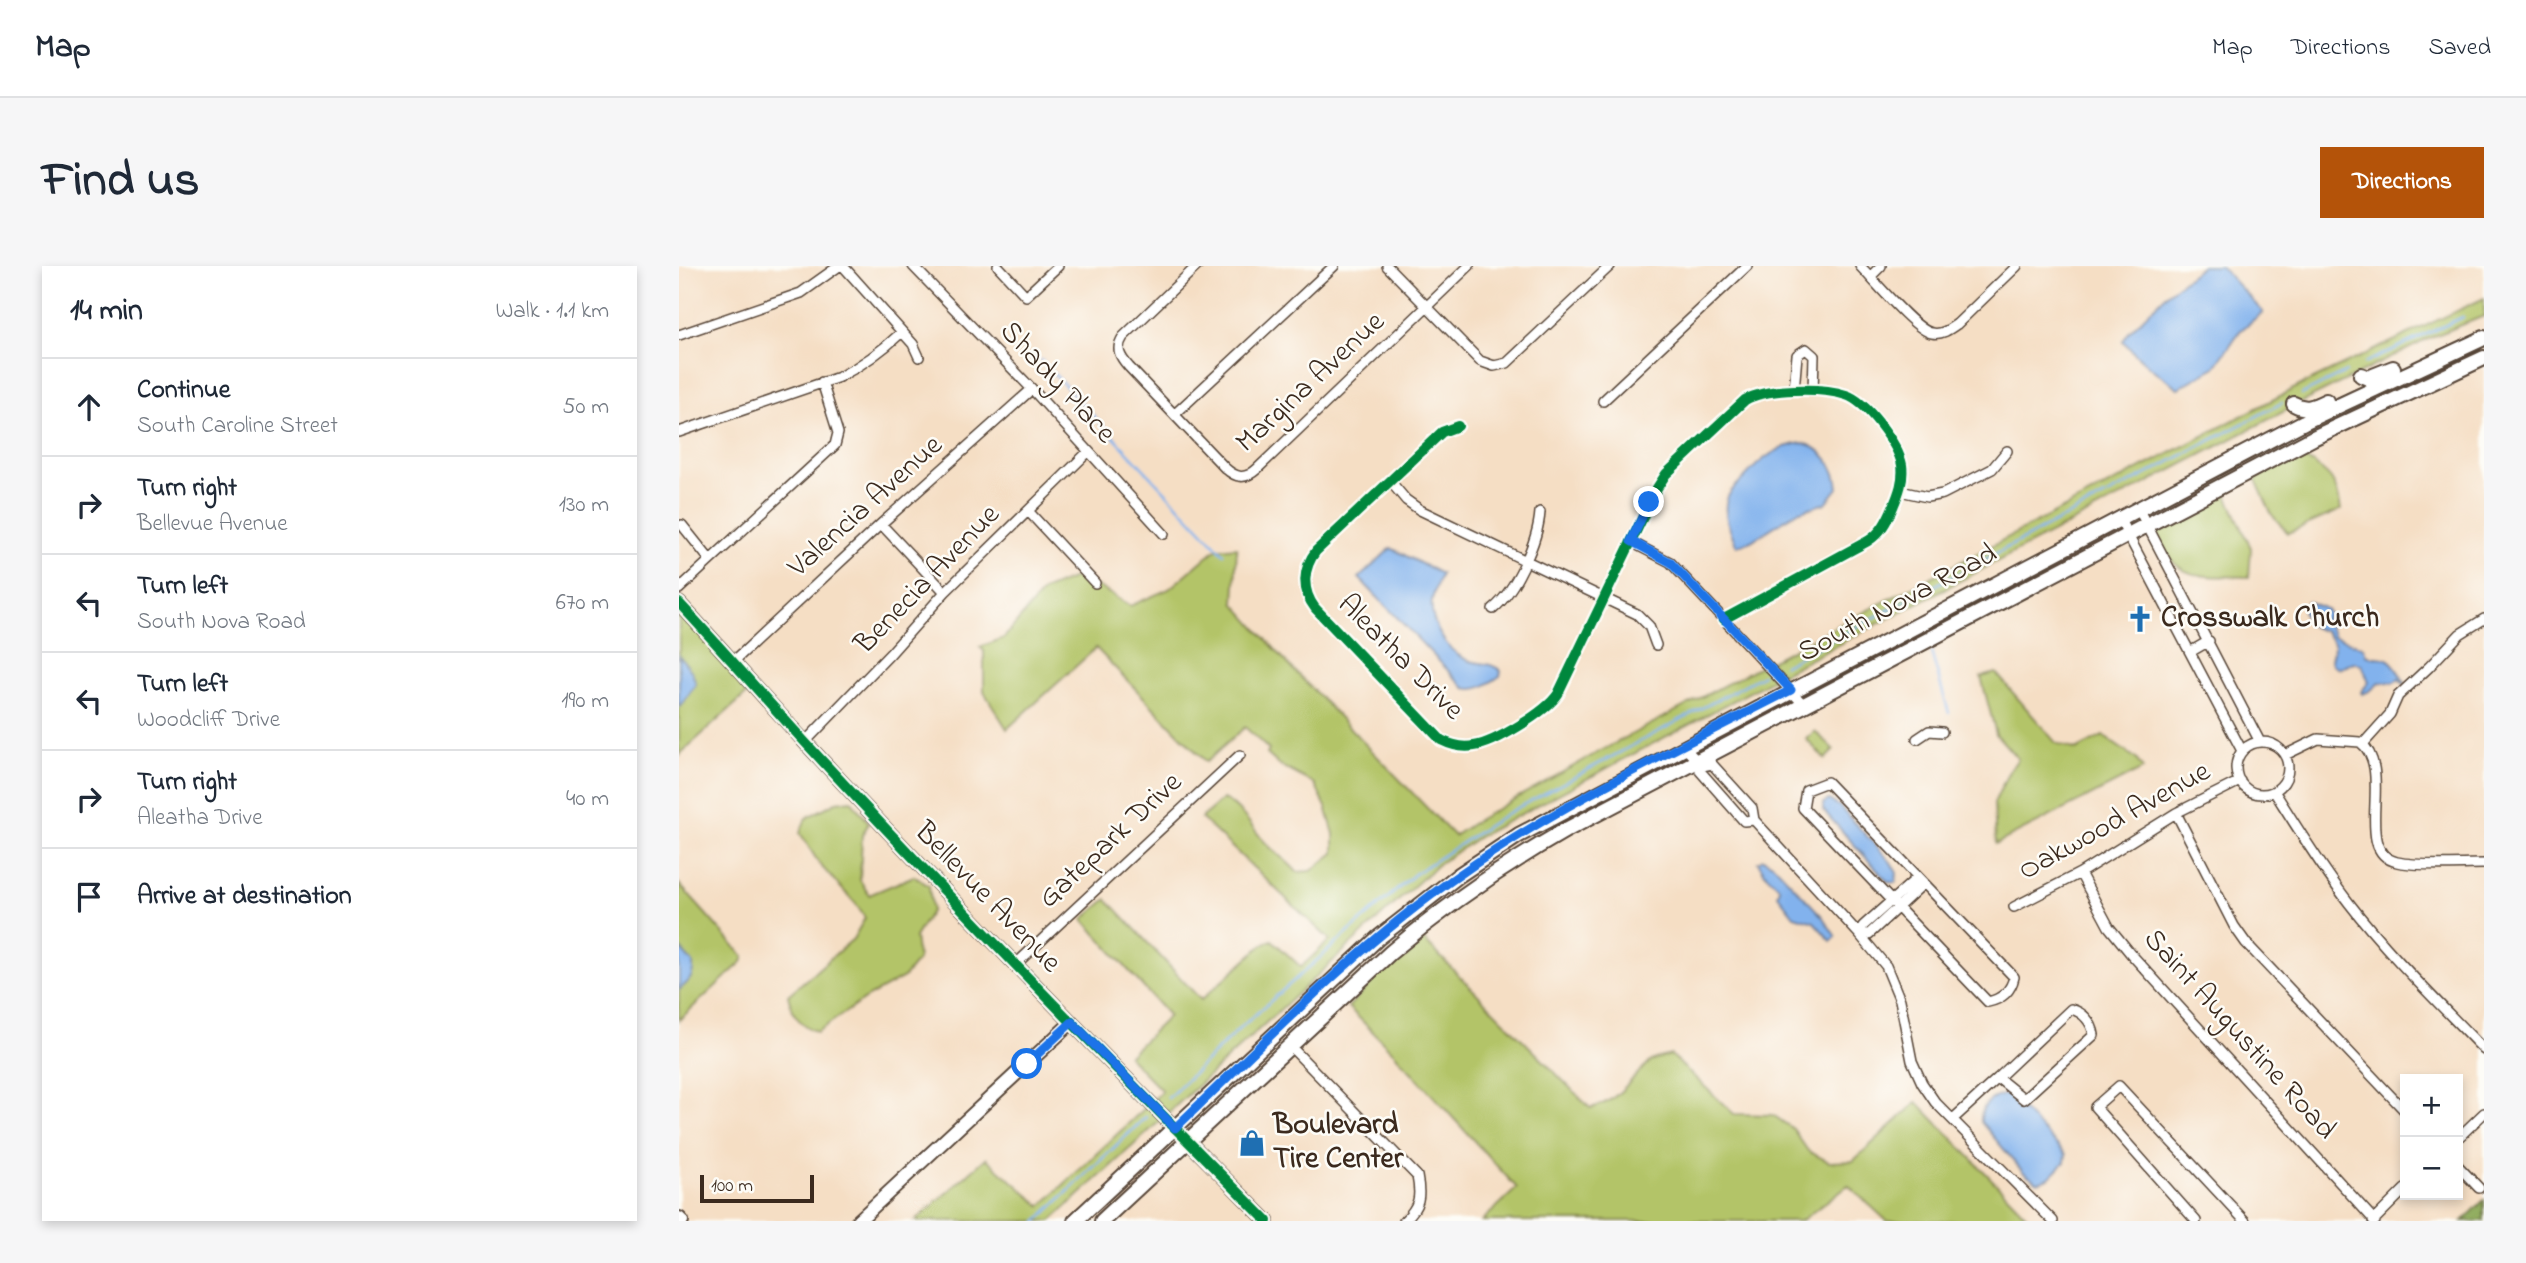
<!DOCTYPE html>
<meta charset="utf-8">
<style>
:root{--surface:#fff;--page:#f6f6f7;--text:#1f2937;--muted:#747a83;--line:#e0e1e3;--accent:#b45309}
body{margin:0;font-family:"Indie Flower",sans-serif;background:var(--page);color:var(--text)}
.controls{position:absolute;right:21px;bottom:21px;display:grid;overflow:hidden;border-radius:0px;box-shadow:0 4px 10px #0003}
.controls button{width:63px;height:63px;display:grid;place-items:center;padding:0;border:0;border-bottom:2px solid var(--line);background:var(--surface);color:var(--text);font:35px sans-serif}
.scale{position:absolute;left:21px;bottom:18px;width:114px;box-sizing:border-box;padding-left:7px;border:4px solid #3b2a1e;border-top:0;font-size:19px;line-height:24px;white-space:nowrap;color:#3b2a1e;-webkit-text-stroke:5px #fdfcf7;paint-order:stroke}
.stop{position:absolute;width:21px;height:21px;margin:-16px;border:5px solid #1a73e8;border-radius:50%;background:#fff}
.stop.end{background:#1a73e8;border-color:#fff;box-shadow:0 2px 7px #0008}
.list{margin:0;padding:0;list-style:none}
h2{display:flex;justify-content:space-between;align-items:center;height:91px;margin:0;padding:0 28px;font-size:30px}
h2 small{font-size:23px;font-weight:400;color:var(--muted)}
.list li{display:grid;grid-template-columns:46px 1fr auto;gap:21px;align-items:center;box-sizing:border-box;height:98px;padding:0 28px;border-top:2px solid var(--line)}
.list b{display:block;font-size:26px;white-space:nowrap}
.list p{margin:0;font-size:23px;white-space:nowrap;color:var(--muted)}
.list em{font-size:23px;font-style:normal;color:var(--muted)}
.icon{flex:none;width:38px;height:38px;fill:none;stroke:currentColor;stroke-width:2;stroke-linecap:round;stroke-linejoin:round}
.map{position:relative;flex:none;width:1805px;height:955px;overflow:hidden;border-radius:0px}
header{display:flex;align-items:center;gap:42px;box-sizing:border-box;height:98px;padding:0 35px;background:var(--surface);border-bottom:2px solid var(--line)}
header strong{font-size:33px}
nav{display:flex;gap:38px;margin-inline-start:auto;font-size:24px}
.intro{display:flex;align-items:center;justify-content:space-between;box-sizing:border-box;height:168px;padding:0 42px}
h1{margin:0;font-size:49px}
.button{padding:18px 32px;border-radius:0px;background:var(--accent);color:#fff;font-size:24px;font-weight:700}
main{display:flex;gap:42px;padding:0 42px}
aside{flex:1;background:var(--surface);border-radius:0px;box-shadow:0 4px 10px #0003}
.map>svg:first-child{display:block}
</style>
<header>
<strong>Map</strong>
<nav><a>Map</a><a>Directions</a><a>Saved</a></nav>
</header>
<div class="intro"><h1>Find us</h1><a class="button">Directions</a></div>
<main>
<aside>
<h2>14 min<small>Walk · 1.1 km</small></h2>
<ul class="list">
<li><svg class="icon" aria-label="ahead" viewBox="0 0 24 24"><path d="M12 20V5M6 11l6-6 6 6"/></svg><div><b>Continue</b><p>South Caroline Street</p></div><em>50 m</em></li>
<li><svg class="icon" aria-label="right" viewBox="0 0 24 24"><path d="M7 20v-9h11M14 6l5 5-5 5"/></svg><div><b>Turn right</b><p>Bellevue Avenue</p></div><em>130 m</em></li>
<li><svg class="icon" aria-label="left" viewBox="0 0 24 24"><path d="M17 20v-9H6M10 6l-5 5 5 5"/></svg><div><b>Turn left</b><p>South Nova Road</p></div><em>670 m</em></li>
<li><svg class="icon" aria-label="left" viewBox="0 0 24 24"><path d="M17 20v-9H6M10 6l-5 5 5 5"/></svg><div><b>Turn left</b><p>Woodcliff Drive</p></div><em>190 m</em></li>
<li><svg class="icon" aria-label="right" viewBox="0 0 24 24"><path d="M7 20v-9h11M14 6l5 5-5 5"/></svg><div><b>Turn right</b><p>Aleatha Drive</p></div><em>40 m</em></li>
<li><svg class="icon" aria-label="arrive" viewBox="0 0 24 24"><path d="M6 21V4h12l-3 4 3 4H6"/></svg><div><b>Arrive at destination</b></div></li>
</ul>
</aside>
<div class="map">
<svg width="1805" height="955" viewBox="0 0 1805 955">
<rect width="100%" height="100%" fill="#fdfcf7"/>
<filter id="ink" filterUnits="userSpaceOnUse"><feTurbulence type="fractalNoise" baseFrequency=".0143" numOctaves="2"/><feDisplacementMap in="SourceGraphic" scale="14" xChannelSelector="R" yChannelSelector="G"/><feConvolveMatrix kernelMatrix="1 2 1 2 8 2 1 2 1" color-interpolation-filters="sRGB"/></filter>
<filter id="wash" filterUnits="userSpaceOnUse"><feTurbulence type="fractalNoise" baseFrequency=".00686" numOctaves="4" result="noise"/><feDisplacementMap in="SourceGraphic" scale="28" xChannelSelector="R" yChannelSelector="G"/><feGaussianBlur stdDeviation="1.57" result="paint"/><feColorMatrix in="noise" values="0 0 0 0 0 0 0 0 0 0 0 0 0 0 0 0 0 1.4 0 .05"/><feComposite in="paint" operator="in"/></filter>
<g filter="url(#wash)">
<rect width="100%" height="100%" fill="#f5dec4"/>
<path fill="#b3c467" stroke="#777742" stroke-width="2" d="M1805,32V50L1753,71L1621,137L1103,408L1091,395L1626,117Z
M1620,189C1650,209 1656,208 1662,244L1609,267L1593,249L1576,212Z
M1547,227L1572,282L1570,311C1521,309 1495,318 1476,263Z
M558,281L555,337L611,400L775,570L800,553L916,488L1083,399L1095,413L801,570L758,599L488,848L474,834L483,825L449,790L490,750L404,653L428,633L522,734L583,679L593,674L622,701L651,674L522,552L544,533C562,542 572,560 584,574C594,586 608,594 618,606L632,605L655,587V568L647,541L636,518L600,499L588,488L590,484L566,461L527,496L417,382L328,463L305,426V385L301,381L325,372L364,325L395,312L407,314L414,322L418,320L451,340L490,323L537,283Z
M0,345L73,423L0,489Z
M1317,407L1377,477L1397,484L1424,470L1457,493L1464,503L1317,578L1315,537L1330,505L1339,493L1317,468L1302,411Z
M1136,465L1155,484L1146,493L1127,473Z
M172,534L190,557L183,569L181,614L190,629L235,610L250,620L253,644L236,671L239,694L225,711L187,732L138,766C120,759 113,748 109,729L174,673L186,652L177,638L141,599L121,567L127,552L157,536Z
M0,618L65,691L63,696L0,754Z
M739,668L911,842C939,837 951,812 971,796C977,791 985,791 992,789L1055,848L1094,849L1114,863L1129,885L1150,896L1174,895L1238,836L1353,955H1208L1169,919L1122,955H803L838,922L715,787L669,741Z
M468,840L482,854L372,955H236L307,892L362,940Z"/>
<path fill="#8eaa5c" stroke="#646a3d" stroke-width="2" d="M1805,934V955H1784Z"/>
<path fill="#82b2ed" stroke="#5e6e86" stroke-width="2" d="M1523,0H1541L1584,46L1561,65L1536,101L1499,122C1478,107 1462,96 1444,75L1451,65L1489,27Z
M1124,177C1143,181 1158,202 1159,222L1147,237L1118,246L1072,275L1058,280C1052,267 1043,248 1048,233C1051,224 1059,218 1065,212C1081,194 1099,179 1124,177Z
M712,282L762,308C759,316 755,325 753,334C750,356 767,384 786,393C798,399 814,396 822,405L821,410C810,417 800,426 786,422L680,312Z
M1628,335L1647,343L1650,349L1646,352L1655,370L1684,381L1688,389C1694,392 1699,390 1705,392C1717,395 1720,410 1727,418L1726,419L1720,413L1715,416L1700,417L1691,425L1683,428L1682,426L1690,416L1683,399L1675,396L1660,402C1645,398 1656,388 1655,377L1646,365C1632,362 1626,358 1624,343Z
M0,389L13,406L17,418L0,442Z
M1150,534L1160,540L1211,595L1218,607L1217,617L1209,616L1144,544V537Z
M1084,593L1094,598L1143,650L1157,671L1152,675L1135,656L1115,650L1099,629L1101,622L1085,606L1079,596Z
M0,681L14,697C15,711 10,716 0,724Z
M1328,828L1387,888L1386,896L1370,912L1359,916L1344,906L1302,856C1301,839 1312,831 1328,828Z"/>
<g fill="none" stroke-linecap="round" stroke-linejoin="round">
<path stroke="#82b2ed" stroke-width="2.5" d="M362,94L545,288
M1686,97L1784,51
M1623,128L1667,106
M1252,386L1270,447
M1105,399L1603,137
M489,832L560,763L737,607L827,548L1084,409
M358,955L467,851"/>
</g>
</g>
<g filter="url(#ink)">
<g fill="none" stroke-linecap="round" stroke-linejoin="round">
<defs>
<path id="street" d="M164,0L234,78L240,91
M234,0L353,123L485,268
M319,0L347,30L379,0
M518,0L444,71C436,83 441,91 450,101L546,202C557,212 566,214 578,203L790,0
M708,0L801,95L815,100L828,97L931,0
M1181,0C1195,14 1237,65 1253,67C1263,69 1271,63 1278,58L1338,0
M1191,11L1202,0
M0,69L122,27L160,0
M1115,125L1118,89L1127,83L1135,90L1134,125
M924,135L1068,0
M496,148L655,0
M779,160L763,166L637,285C624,302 622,324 636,342L762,474C772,479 784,482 795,480C816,477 867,446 879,428L978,222L987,208L1066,134C1088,122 1142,121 1167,129C1187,135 1219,178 1223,199C1225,214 1220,227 1214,241C1208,255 1202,267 1189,275L1045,353
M0,166L160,111C184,99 204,84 223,66
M711,215L727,234L741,244L958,348L970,360L977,379
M1221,225L1248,231L1264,228L1313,203L1328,185
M1459,242L1581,476
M350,246L416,317
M1440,252L1563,485
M202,258L266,326
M3,259L31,294
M952,276L991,296L1125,439
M0,323L156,179L159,167L143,116
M814,343C837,324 859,275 861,246
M1511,386L1530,375
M55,395L202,258L353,123
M1238,473L1250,465L1263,466
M1557 502a26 26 0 1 1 52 0a26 26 0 1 1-52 0Z
M126,476L211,388L266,326L409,186
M1684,478L1711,448L1719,430L1750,401L1781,368L1805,353
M1004,480L1023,500L1021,505L1065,555L1075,554L1073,542L1033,498L1023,500
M1606,489L1639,473L1681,476C1717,503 1672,586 1718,596C1740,601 1781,598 1805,598
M1148,516L1335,711C1332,725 1323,733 1309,736L1124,542L1127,524Z
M1595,525C1619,563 1642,601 1670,637C1711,690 1759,736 1805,784
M1497,547L1555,660L1567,677L1726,845
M1075,554L1181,669L1207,700L1221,734L1233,795L1243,817L1256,836L1374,955
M1401,607L1430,661L1452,688L1696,955
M1335,641L1401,607L1497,547L1561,515
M1181,669L1190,668L1245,617
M1181,669L1184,660L1239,611
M337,698L561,489
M1392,743C1404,746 1413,756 1415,769L1345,833L1319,812Z
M611,780L738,910C742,930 741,940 725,955
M1274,853L1319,812
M1779,872L1805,847
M1779,900L1800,922
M1517,955L1416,841L1440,820L1566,955
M1694,955L1726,923"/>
<path id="secondary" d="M0,337C42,382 83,429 124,474C275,638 431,797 588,955
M0,952L3,955
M179,955L393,756"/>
<path id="primary" d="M1682,109L1689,112L1714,102
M1615,138C1627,145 1635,141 1647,135
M396,955L699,672L780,609L840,569L1625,156L1805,72
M423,955L711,687C766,640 824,600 887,564L1634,172L1805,92"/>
</defs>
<use href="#street" stroke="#574537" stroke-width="12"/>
<use href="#secondary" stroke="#574537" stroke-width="16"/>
<use href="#primary" stroke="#574537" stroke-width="18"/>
<use href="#street" stroke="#fff" stroke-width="9"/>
<use href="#secondary" stroke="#fff" stroke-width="12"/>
<use href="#primary" stroke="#fff" stroke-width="14"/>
<defs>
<path id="cycleway" d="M779,160L763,166L637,285C624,302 622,324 636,342L762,474C772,479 784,482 795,480C816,477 867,446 879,428L978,222L987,208L1066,134C1088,122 1142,121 1167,129C1187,135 1219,178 1223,199C1225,214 1220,227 1214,241C1208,255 1202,267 1189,275L1045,353
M0,337C42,382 83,429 124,474C275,638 431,797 588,955"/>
</defs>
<use href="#cycleway" stroke="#fdfcf7" stroke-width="15"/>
<use href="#cycleway" stroke="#00873e" stroke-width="10"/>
</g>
</g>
<g fill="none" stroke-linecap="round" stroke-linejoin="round" filter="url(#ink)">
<path stroke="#1a73e8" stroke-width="9" d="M348,798L393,756L496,862C587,775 676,681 780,609C883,536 1000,482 1112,424L991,296L952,275L970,236"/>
</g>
<defs>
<symbol id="church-bare" viewBox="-9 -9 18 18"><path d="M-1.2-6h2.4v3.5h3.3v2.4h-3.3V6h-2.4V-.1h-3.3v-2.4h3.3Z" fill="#1f6fb2" stroke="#fdfcf7" stroke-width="2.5" paint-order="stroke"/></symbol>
<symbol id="shop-bare" viewBox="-9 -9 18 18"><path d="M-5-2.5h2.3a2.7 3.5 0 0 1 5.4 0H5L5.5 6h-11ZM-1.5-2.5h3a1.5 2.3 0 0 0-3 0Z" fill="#1f6fb2" stroke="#fdfcf7" stroke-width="2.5" paint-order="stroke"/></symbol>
</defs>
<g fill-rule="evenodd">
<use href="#church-bare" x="1442" y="334" width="38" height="38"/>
<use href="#shop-bare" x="554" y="858" width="38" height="38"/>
</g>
<g text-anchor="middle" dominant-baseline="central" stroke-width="5" stroke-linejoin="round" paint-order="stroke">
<g font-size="30" fill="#3b2a1e" stroke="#fdfcf7">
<text transform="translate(378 117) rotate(47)">Shady Place</text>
<text transform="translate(632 117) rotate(-43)">Margina Avenue</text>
<text transform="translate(187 241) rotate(-42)">Valencia Avenue</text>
<text transform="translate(249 314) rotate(-46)">Benecia Avenue</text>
<text transform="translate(1219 338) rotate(-28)">South Nova Road</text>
<text transform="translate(721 392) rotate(45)">Aleatha Drive</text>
<text transform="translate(1436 556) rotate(-29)">Oakwood Avenue</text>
<text transform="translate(432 575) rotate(-43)">Gatepark Drive</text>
<text transform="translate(308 632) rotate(46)">Bellevue Avenue</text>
<text transform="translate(1560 769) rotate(48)">Saint Augustine Road</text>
</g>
<g font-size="30" font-weight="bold" fill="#3b2a1e" stroke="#fdfcf7" text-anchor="start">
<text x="1482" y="353">Crosswalk Church</text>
<text x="594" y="860">Boulevard<tspan x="594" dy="34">Tire Center</tspan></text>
</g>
</g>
</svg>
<div class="controls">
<button>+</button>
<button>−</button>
</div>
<div class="scale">100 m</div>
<div class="stop" style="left:348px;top:798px"></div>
<div class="stop end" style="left:970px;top:236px"></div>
</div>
</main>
